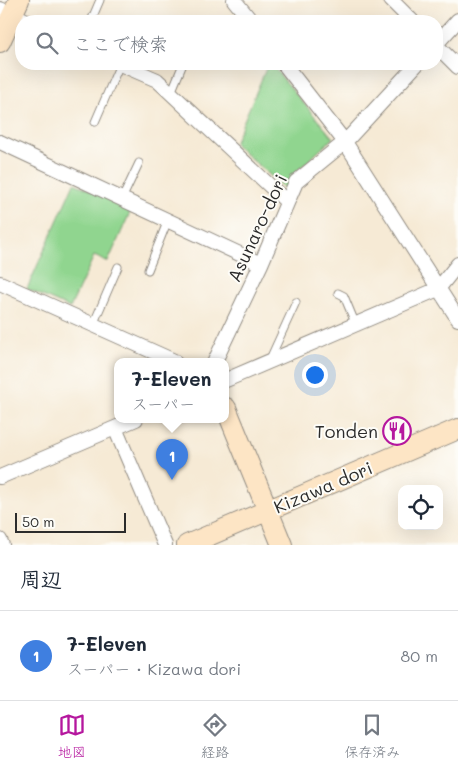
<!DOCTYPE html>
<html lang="ja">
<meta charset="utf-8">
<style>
:root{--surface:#fff;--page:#f6f6f7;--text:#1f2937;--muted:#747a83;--line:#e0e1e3;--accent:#b5179e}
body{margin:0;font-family:Mali,"Klee One",sans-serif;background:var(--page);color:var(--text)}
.controls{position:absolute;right:15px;bottom:15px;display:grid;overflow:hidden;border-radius:10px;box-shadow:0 5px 20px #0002}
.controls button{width:45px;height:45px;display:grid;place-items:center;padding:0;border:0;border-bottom:1px solid var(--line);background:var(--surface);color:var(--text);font:25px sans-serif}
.scale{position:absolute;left:15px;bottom:12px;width:111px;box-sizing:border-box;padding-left:5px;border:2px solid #2b2b2b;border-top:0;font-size:14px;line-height:18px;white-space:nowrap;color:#2b2b2b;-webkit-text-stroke:4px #fdfcf7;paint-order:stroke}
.you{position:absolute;left:314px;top:374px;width:18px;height:18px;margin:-12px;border:4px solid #fff;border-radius:50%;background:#1a73e8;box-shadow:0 0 0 8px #1a73e833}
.badge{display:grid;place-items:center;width:32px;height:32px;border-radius:50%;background:var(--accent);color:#fff;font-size:16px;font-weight:700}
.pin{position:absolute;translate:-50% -41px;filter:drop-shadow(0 1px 2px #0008)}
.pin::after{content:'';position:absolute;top:26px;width:18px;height:15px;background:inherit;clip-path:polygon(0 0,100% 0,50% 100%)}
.popup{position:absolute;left:114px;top:358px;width:115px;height:65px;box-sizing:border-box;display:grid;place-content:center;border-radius:10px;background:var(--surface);filter:drop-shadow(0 1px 4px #0005);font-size:16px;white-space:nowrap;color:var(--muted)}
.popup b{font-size:19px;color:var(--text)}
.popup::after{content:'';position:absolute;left:50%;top:100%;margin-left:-10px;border:10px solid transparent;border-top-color:var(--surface)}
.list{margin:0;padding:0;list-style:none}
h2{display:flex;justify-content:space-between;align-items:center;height:65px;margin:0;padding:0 20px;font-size:21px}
h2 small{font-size:16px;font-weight:400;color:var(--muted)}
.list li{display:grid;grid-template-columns:32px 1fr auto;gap:15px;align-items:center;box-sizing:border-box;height:90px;padding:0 20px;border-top:1px solid var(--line)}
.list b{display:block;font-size:19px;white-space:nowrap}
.list p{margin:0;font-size:16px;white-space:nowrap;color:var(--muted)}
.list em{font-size:16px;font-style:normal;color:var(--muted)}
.icon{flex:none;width:28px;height:28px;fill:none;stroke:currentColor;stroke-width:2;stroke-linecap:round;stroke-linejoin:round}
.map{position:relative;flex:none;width:458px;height:545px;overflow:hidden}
.search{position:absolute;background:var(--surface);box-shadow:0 5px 20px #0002;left:15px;right:15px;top:15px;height:55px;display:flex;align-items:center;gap:12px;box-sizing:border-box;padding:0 18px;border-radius:20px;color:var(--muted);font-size:19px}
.sheet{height:155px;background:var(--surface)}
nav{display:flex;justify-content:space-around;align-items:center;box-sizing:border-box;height:70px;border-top:1px solid var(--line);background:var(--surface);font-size:14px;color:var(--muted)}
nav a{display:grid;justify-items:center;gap:2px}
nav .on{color:var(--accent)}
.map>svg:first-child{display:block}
</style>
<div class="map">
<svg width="458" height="545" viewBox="0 0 458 545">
<rect width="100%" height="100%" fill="#fdfcf7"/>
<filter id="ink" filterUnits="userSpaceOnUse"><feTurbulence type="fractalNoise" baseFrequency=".02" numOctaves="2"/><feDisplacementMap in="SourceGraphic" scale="10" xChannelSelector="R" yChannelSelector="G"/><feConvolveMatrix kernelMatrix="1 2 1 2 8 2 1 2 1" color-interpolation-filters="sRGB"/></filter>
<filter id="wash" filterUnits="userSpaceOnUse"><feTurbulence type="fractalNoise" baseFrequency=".0096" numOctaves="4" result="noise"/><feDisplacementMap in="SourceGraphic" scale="20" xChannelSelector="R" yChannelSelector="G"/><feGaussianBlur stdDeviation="1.12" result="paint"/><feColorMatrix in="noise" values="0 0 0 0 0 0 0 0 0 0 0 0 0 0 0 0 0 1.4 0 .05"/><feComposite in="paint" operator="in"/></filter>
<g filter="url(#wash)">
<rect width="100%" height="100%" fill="#f6ead5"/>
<path fill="#90d58f" stroke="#5e805d" d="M268,64H271L333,138L295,173L287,190L234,144Z
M74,183L132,208L108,262L94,256L70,308L27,289Z"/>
</g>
<g filter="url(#ink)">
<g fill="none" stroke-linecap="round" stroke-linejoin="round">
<defs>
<path id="lane" d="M91,21L100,0
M171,93L183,64
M95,122L120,64
M122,199L139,163
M148,270L168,220
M338,293L344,296L356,325
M93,325L118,267
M269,361L296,302"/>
<path id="street" d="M234,0L251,21
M391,0L412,21
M0,9L27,21
M437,43L458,20
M437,46L458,67
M120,64L157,80L287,202
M284,64L345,142L458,319
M0,142L261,264
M0,283L174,361
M215,361L261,264L296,182L345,142L417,64
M226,380L438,289L458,264
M115,428L165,545
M0,477L136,419
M0,540L2,545"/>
<path id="secondary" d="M0,42L19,0
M226,408L282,545
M187,545L458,429"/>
</defs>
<use href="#lane" stroke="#908a80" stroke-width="9"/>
<use href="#street" stroke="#908a80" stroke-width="16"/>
<use href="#secondary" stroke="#908a80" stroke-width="22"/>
<use href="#lane" stroke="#fff" stroke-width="7"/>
<use href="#street" stroke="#fff" stroke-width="14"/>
<use href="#secondary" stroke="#fde5c5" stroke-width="20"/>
</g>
</g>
<defs>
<symbol id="restaurant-ring" viewBox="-11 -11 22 22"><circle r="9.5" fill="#fdfcf7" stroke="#b5179e" stroke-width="1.5"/><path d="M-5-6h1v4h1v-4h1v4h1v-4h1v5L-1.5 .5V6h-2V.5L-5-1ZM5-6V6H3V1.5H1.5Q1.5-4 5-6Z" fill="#b5179e"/></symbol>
</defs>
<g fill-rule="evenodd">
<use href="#restaurant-ring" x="381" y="415" width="32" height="32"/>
</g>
<g text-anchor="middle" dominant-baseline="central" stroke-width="4" stroke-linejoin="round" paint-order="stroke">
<g font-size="18" fill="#2b2b2b" stroke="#fdfcf7">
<text transform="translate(257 228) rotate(-65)">Asunaro-dori</text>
<text transform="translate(323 487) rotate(-23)">Kizawa dori</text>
</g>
<g font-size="18" fill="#2b2b2b" stroke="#fdfcf7" text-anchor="end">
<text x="378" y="431">Tonden</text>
</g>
</g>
</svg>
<div class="controls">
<button><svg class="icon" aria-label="locate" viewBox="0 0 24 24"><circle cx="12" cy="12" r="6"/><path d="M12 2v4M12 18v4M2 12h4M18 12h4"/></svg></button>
</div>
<div class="scale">50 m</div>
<div class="you"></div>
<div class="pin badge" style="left:172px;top:480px;background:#3f7fe0">1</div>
<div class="popup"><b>7-Eleven</b>スーパー</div>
<div class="search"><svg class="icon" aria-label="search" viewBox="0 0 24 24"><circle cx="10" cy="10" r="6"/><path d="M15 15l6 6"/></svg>ここで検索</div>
</div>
<section class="sheet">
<h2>周辺<small></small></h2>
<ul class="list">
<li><span class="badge" style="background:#3f7fe0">1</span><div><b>7-Eleven</b><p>スーパー · Kizawa dori</p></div><em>80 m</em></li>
</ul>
</section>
<nav>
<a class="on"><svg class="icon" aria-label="map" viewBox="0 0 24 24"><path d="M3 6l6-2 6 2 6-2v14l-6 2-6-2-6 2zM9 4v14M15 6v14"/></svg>地図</a>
<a><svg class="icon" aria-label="directions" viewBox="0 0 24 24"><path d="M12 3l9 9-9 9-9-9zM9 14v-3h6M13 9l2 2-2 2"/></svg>経路</a>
<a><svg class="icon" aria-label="saved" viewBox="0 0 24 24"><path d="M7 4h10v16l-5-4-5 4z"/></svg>保存済み</a>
</nav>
